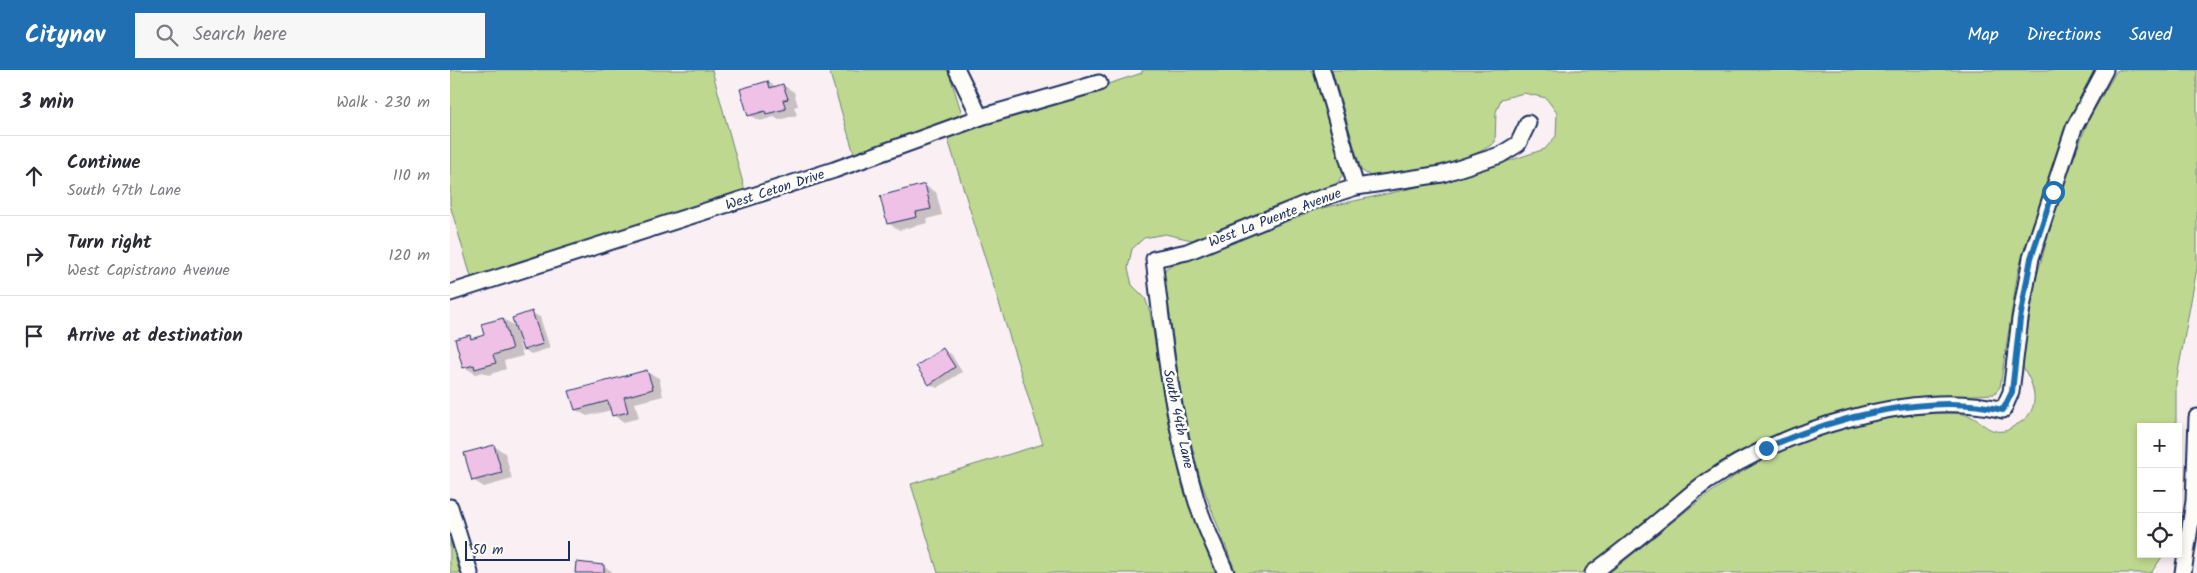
<!DOCTYPE html>
<meta charset="utf-8">
<style>
:root{--surface:#fff;--page:#f7f7f7;--text:#2b2b33;--muted:#7c7c81;--line:#e1e1e2;--accent:#1f6fb2}
body{margin:0;font-family:Kalam,sans-serif;background:var(--page);color:var(--text)}
.controls{position:absolute;right:15px;bottom:15px;display:grid;overflow:hidden;border-radius:0px;box-shadow:0 2px 8px #0003}
.controls button{width:45px;height:45px;display:grid;place-items:center;padding:0;border:0;border-bottom:1px solid var(--line);background:var(--surface);color:var(--text);font:25px sans-serif}
.scale{position:absolute;left:15px;bottom:12px;width:105px;box-sizing:border-box;padding-left:5px;border:2px solid #1b2f5e;border-top:0;font-size:14px;line-height:18px;white-space:nowrap;color:#1b2f5e;-webkit-text-stroke:4px #fdfcf7;paint-order:stroke}
.stop{position:absolute;width:15px;height:15px;margin:-11px;border:4px solid #1f6fb2;border-radius:50%;background:#fff}
.stop.end{background:#1f6fb2;border-color:#fff;box-shadow:0 1px 5px #0008}
.list{margin:0;padding:0;list-style:none}
h2{display:flex;justify-content:space-between;align-items:center;height:65px;margin:0;padding:0 20px;font-size:21px}
h2 small{font-size:16px;font-weight:400;color:var(--muted)}
.list li{display:grid;grid-template-columns:32px 1fr auto;gap:15px;align-items:center;box-sizing:border-box;height:80px;padding:0 20px;border-top:1px solid var(--line)}
.list b{display:block;font-size:19px;white-space:nowrap}
.list p{margin:0;font-size:16px;white-space:nowrap;color:var(--muted)}
.list em{font-size:16px;font-style:normal;color:var(--muted)}
.icon{flex:none;width:28px;height:28px;fill:none;stroke:currentColor;stroke-width:2;stroke-linecap:round;stroke-linejoin:round}
.map{position:relative;flex:none;width:1747px;height:503px;overflow:hidden}
header{display:flex;align-items:center;gap:30px;box-sizing:border-box;height:70px;padding:0 25px;background:var(--accent);color:#fff}
header strong{font-size:24px}
nav{display:flex;gap:28px;margin-inline-start:auto;font-size:18px}
.search{width:350px;height:45px;background:var(--page);display:flex;align-items:center;gap:12px;box-sizing:border-box;padding:0 18px;border-radius:0px;color:var(--muted);font-size:19px}
main{display:flex}
aside{flex:1;background:var(--surface)}
.map>svg:first-child{display:block}
</style>
<header>
<strong>Citynav</strong>
<div class="search"><svg class="icon" aria-label="search" viewBox="0 0 24 24"><circle cx="10" cy="10" r="6"/><path d="M15 15l6 6"/></svg>Search here</div>
<nav><a>Map</a><a>Directions</a><a>Saved</a></nav>
</header>
<main>
<aside>
<h2>3 min<small>Walk · 230 m</small></h2>
<ul class="list">
<li><svg class="icon" aria-label="ahead" viewBox="0 0 24 24"><path d="M12 20V5M6 11l6-6 6 6"/></svg><div><b>Continue</b><p>South 47th Lane</p></div><em>110 m</em></li>
<li><svg class="icon" aria-label="right" viewBox="0 0 24 24"><path d="M7 20v-9h11M14 6l5 5-5 5"/></svg><div><b>Turn right</b><p>West Capistrano Avenue</p></div><em>120 m</em></li>
<li><svg class="icon" aria-label="arrive" viewBox="0 0 24 24"><path d="M6 21V4h12l-3 4 3 4H6"/></svg><div><b>Arrive at destination</b></div></li>
</ul>
</aside>
<div class="map">
<svg width="1747" height="503" viewBox="0 0 1747 503">
<rect width="100%" height="100%" fill="#faf0f4"/>
<filter id="ink" filterUnits="userSpaceOnUse"><feTurbulence type="fractalNoise" baseFrequency=".02" numOctaves="2"/><feDisplacementMap in="SourceGraphic" scale="10" xChannelSelector="R" yChannelSelector="G"/><feConvolveMatrix kernelMatrix="1 2 1 2 8 2 1 2 1" color-interpolation-filters="sRGB"/></filter>
<g filter="url(#ink)">
<path fill="#bfd88f" stroke="#6d8476" d="M0,0H262L296,124L22,210L0,135Z
M379,0H498L512,44L405,87Z
M692,0H864L894,102L886,115L825,136L742,170L715,164L694,168L682,179L678,198L682,215L695,228L700,242L718,353L733,419L765,503H488L461,414L593,374L497,66L692,3Z
M882,0H1644L1614,60L1568,201L1550,317L1544,324L1446,329L1381,344L1318,368L1251,408L1132,503H786L751,412L733,340L714,204L716,198L868,139L1004,109L1095,79L1106,66L1107,43L1096,28L1074,23L1051,29L1046,42L1045,72C1016,96 957,100 920,106L911,100Z
M1667,0H1747V198L1726,313V357H1691V484H1714L1701,503H1159C1211,463 1260,416 1319,387C1372,360 1435,345 1494,343C1501,343 1511,343 1517,345C1531,349 1537,364 1554,361C1557,361 1561,358 1564,356C1592,343 1587,318 1572,296L1585,213L1611,120L1639,49Z
M0,469L10,503H0Z"/>
<path fill="#0003" d="M318,12L327,17L333,15L344,22L348,36L344,37L347,45L329,50L324,47L310,51L299,45Z
M475,116L486,122L492,145L477,149L478,153L449,160L438,153Z
M82,243L90,247L100,278L81,284L74,279L71,269L68,270L73,286L54,291L56,299L38,305L33,302L26,304L14,297L20,266L25,269L35,266L53,249L67,257Z
M493,280L501,284L512,302L487,318L480,314Z
M197,302L209,308L213,326L185,333L189,348L174,352L163,345L161,340L137,346L126,340Z
M44,376L55,383L62,409L34,417L23,410Z
M127,494L154,497L162,501L161,503H126Z"/>
<path fill="#efc1e6" stroke="#1b2f5e" d="M318,11L320,18L333,14L338,29L333,30L336,39L316,44L315,41L298,46L290,19Z
M475,114L481,139L466,142L467,147L437,154L430,126Z
M82,241L93,274L73,280L62,248Z
M53,248L62,279L43,285L46,293L25,299L24,295L13,298L5,269L20,265L21,269L34,265L31,254Z
M493,278L505,297L479,315L466,296Z
M197,300L203,319L174,327L178,342L162,346L158,331L125,340L119,321Z
M44,375L52,403L22,411L14,383Z
M126,492L154,495V503H125Z"/>
<g fill="none" stroke-linecap="round" stroke-linejoin="round">
<defs>
<path id="street" d="M507,0L530,47
M872,0L906,117
M0,223L384,100L534,46L649,13
M0,437L20,503
M776,503C765,477 751,450 744,422C722,346 713,267 704,189L737,182L862,131L906,117L992,104L1050,85L1068,74L1078,53
M1143,503C1168,484 1193,464 1217,444C1231,433 1244,420 1258,411C1333,360 1464,318 1553,340L1561,322L1570,249L1581,188L1624,58L1655,0
M1733,503L1744,431L1747,347"/>
</defs>
<use href="#street" stroke="#1b2f5e" stroke-width="19"/>
<use href="#street" stroke="#fdfcf7" stroke-width="15"/>
</g>
</g>
<g fill="none" stroke-linecap="round" stroke-linejoin="round" filter="url(#ink)">
<path stroke="#1f6fb2" stroke-width="6" d="M1316,378C1384,347 1479,322 1553,340L1562,322L1570,249L1581,188L1603,122"/>
</g>
<g text-anchor="middle" dominant-baseline="central" stroke-width="5" stroke-linejoin="round" paint-order="stroke">
<g font-size="14" fill="#1b2f5e" stroke="#fdfcf7">
<text transform="translate(325 120) rotate(-18)">West Ceton Drive</text>
<text transform="translate(825 148) rotate(-21)">West La Puente Avenue</text>
<text transform="translate(728 349) rotate(78)">South 44th Lane</text>
</g>
</g>
</svg>
<div class="controls">
<button>+</button>
<button>−</button>
<button><svg class="icon" aria-label="locate" viewBox="0 0 24 24"><circle cx="12" cy="12" r="6"/><path d="M12 2v4M12 18v4M2 12h4M18 12h4"/></svg></button>
</div>
<div class="scale">50 m</div>
<div class="stop" style="left:1603px;top:122px"></div>
<div class="stop end" style="left:1316px;top:378px"></div>
</div>
</main>
